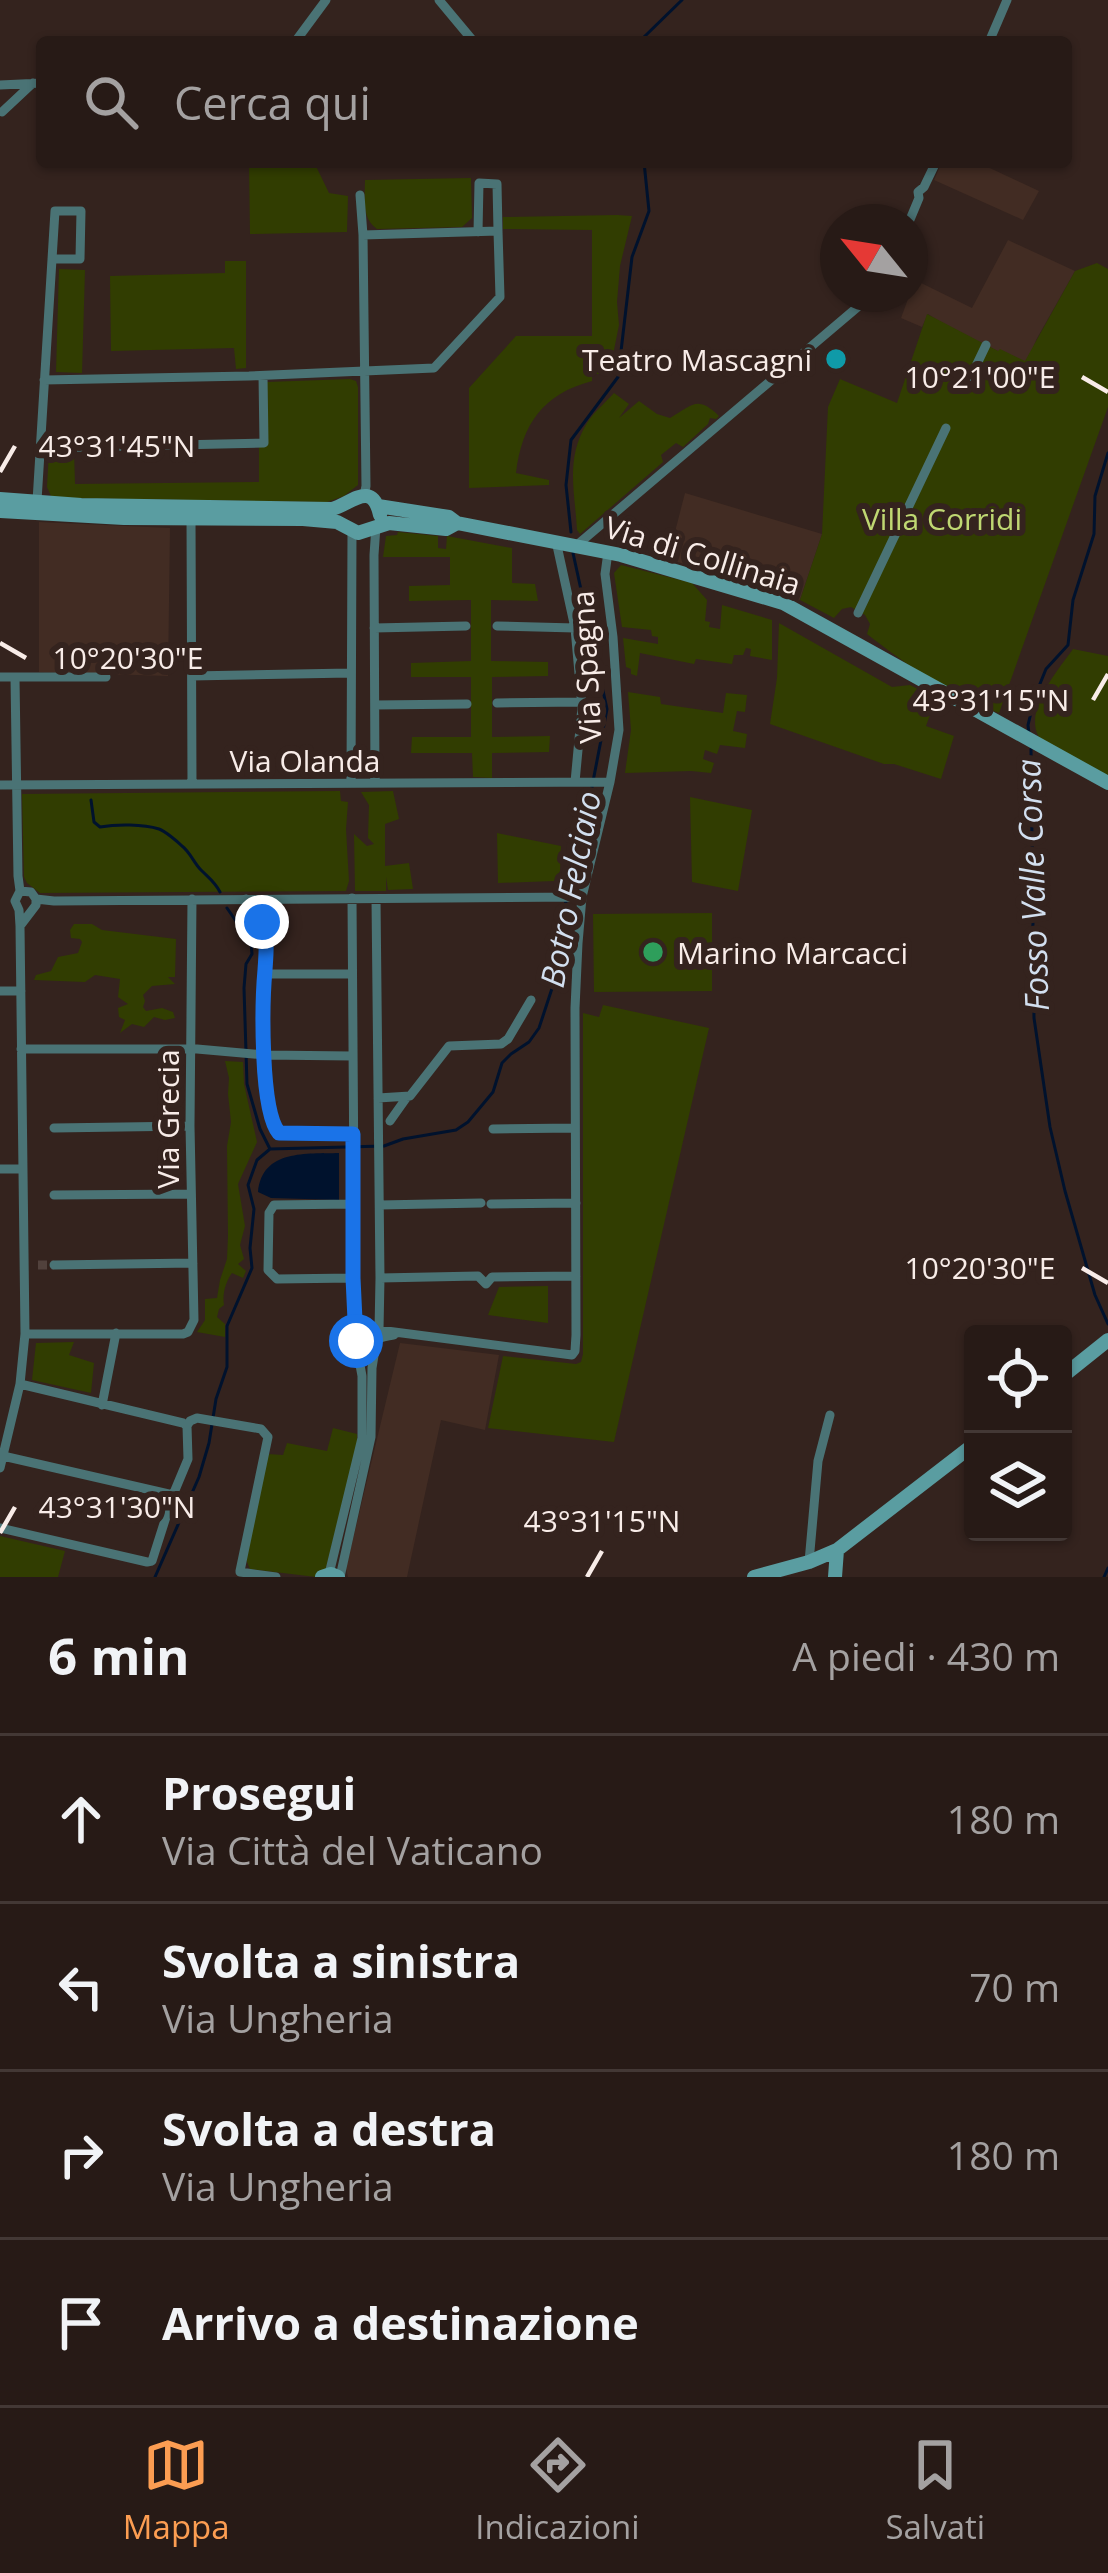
<!DOCTYPE html>
<html lang="it">
<meta charset="utf-8">
<style>
:root{--surface:#271a16;--page:#2f231f;--text:#f1f3f6;--muted:#a4a1a1;--line:#433835;--accent:#fc9d52}
body{margin:0;font-family:"Open Sans",sans-serif;background:var(--page);color:var(--text)}
.controls{position:absolute;right:36px;bottom:36px;display:grid;overflow:hidden;border-radius:12px;box-shadow:0 3px 9px #0004}
.controls button{width:108px;height:108px;display:grid;place-items:center;padding:0;border:0;border-bottom:3px solid var(--line);background:var(--surface);color:var(--text);font:60px sans-serif}
.compass{position:absolute;left:820px;top:204px;width:108px;height:108px;border-radius:50%;background:var(--surface);box-shadow:0 3px 9px #0004;rotate:300deg}
.stop{position:absolute;width:36px;height:36px;margin:-27px;border:9px solid #1a73e8;border-radius:50%;background:#fff}
.stop.end{background:#1a73e8;border-color:#fff;box-shadow:0 3px 12px #0008}
.list{margin:0;padding:0;list-style:none}
h2{display:flex;justify-content:space-between;align-items:center;height:156px;margin:0;padding:0 48px;font-size:51px}
h2 small{font-size:39px;font-weight:400;color:var(--muted)}
.list li{display:grid;grid-template-columns:78px 1fr auto;gap:36px;align-items:center;box-sizing:border-box;height:168px;padding:0 48px;border-top:3px solid var(--line)}
.list b{display:block;font-size:45px;white-space:nowrap}
.list p{margin:0;font-size:39px;white-space:nowrap;color:var(--muted)}
.list em{font-size:39px;font-style:normal;color:var(--muted)}
.icon{flex:none;width:66px;height:66px;fill:none;stroke:currentColor;stroke-width:2;stroke-linecap:round;stroke-linejoin:round}
.map{position:relative;flex:none;width:1108px;height:1577px;overflow:hidden}
.search{position:absolute;background:var(--surface);box-shadow:0 3px 9px #0004;left:36px;right:36px;top:36px;height:132px;display:flex;align-items:center;gap:30px;box-sizing:border-box;padding:0 42px;border-radius:12px;color:var(--muted);font-size:45px}
.sheet{height:828px;background:var(--surface)}
nav{display:flex;justify-content:space-around;align-items:center;box-sizing:border-box;height:168px;border-top:3px solid var(--line);background:var(--surface);font-size:33px;color:var(--muted)}
nav a{display:grid;justify-items:center;gap:6px}
nav .on{color:var(--accent)}
.map>svg:first-child{display:block}
</style>
<div class="map">
<svg width="1108" height="1577" viewBox="0 0 1108 1577">
<rect width="100%" height="100%" fill="#34231e"/>
<path fill="#422c23" d="M942,162H977L1039,191L1023,220L934,180Z
M1008,240L1075,271L1036,340L1027,365L950,328L928,314L922,327L901,318L915,280L972,308Z
M685,493L822,534L800,600L668,559Z
M39,522L170,528L168,676L39,672Z
M400,1343L499,1355L485,1430L441,1420L407,1577H348L346,1568Z"/>
<path fill="#313d01" d="M249,162H314L329,193L348,196L347,232L250,234Z
M471,178L472,218L462,227L377,229C361,218 365,198 365,180Z
M617,215L632,216L620,266L617,302L619,325L614,350L613,374H595L592,353V381C543,394 522,424 516,473L549,480V485L469,488V388L516,336H592V230L503,229V217Z
M225,261H246V368L236,369L234,348L111,351L110,276L225,273Z
M1097,263L1108,269V407L999,713C950,695 908,666 867,634L870,624L865,615L851,607L842,609L834,618L800,600L822,534L828,407L840,379L897,403L927,314L998,351L1000,349L1025,361L1075,271Z
M59,269L85,270L82,373L56,372Z
M350,379L356,381L358,387V485L344,496L327,502L61,498L51,496L47,487L49,452H74L75,484L259,482V447L268,445L267,382Z
M614,393L629,404L619,418L639,401L657,414L670,418C693,405 697,395 719,416L716,419L710,418L708,424L683,447L676,443L661,455L663,462L580,534L577,530C575,492 565,459 587,423C594,412 605,403 614,393Z
M398,532L438,536V548L446,549L447,536L512,548V583L535,584L538,601L491,600V661L548,662V676L492,677V737L550,736L549,752L492,753V778L473,777L472,753H411L412,737H471V677H411V663L471,661V600L409,601V586L450,585V557H383L386,536L397,535Z
M621,565L692,583L707,600L705,621L710,622L709,627L720,629L722,605L772,620V660L750,656L751,649L746,648L743,655H734L732,664L696,659L694,664L640,653L637,676L631,674V669L626,667L623,638L658,644V637L652,636L651,630L622,627L614,573Z
M779,623L892,687L910,685L936,698L926,726L954,736L941,779L894,764H884L770,724L777,678Z
M1073,649L1108,656V780C1089,770 1067,760 1049,748C1013,722 1056,673 1073,649Z
M628,692L660,697L661,704L723,713L726,693L747,695L745,712L737,711L733,731L747,734L745,748L720,745L717,754L705,750L703,759L714,763L711,773L691,771L625,773L631,730Z
M340,791L341,801L348,802L346,829L349,881L346,891L40,893L27,883L24,877L22,794Z
M393,791L399,819L385,824V866L409,863L413,889L388,890L386,877V891H355L354,834L367,846L374,844L368,838L369,805L361,792Z
M690,797L752,810L738,891L692,882Z
M497,833L561,846L560,871L554,881L498,883Z
M712,913V991L594,992L593,914Z
M74,924H92L102,930L176,939L175,977H168L175,984L152,986L143,995L145,1001L143,1007L146,1011L162,1008L173,1012L175,1018L165,1020L154,1017L144,1027L132,1024L120,1033L125,1020L119,1017L118,1008L128,1004L118,997L120,979L95,975L85,982L34,980L36,975L51,971L58,957L78,953L82,942L80,939L71,938L70,930Z
M603,1005L709,1028L614,1442L488,1428L503,1356L576,1364L581,1362L583,1354V1013L599,1017Z
M225,1061L243,1062L244,1084L257,1142L238,1184L245,1226L240,1245L244,1259L238,1264L246,1271L243,1278L232,1273C226,1281 222,1294 224,1305L219,1309L217,1317L225,1324V1337L197,1332L205,1320V1299L217,1298L220,1280L227,1259L228,1236L227,1146L231,1122L228,1094L229,1078Z
M548,1286V1323L488,1315L499,1287Z
M74,1342L69,1355L94,1363L91,1393L32,1380L36,1343Z
M333,1428L357,1434V1445L326,1568L316,1577L250,1569L245,1557L268,1454L283,1455L287,1443L327,1451Z
M0,1536L65,1551L58,1577H0Z"/>
<path fill="#00122d" d="M339,1153V1200L271,1198L258,1192C262,1149 307,1154 339,1153Z"/>
<g fill="none" stroke-linecap="round" stroke-linejoin="round">
<path stroke="#00122d" stroke-width="3" d="M644,42V37L682,0
M571,532L566,485L571,440L618,377L632,257L649,211L644,162
M1029,734L1028,725L1035,696L1046,669L1068,645L1073,600L1094,534L1095,496L1108,453
M1031,749L1034,1018L1050,1127L1065,1191L1095,1295L1108,1324
M91,800L94,822L100,827C117,824 143,824 159,829C165,831 178,842 182,846C190,852 194,863 201,870C209,878 215,882 220,892
M567,892L590,797L607,709L573,553
M227,908L251,943L252,954L246,964L244,988L247,1084L260,1129L270,1149
M155,1577L199,1477L209,1443L216,1399L227,1367V1326L252,1268L250,1248L254,1209L248,1185L257,1160L270,1149L384,1146L403,1139L456,1130L468,1122L493,1092L502,1063L511,1054L529,1042L539,1028L562,958L561,933L566,901
M1104,1577L1108,1568"/>
<path stroke="#51413c" stroke-width="9" stroke-dasharray="9 4.5" stroke-linecap="butt" d="M38,1265H54"/>
<path stroke="#4a7375" stroke-width="9" d="M439,0L474,42
M295,42L326,0
M989,42L1007,0
M0,85L42,83
M2,112L33,83
M360,195L363,235L366,486L364,496
M909,222L919,198L918,192L924,187L936,162
M363,235L498,231L497,184L479,183L478,232
M44,380L249,376L434,368L500,297L498,231
M965,389L986,345
M40,448L264,443L263,376
M37,501L55,211H81L80,259H52
M191,517L192,784
M556,541L575,628L582,707L575,782
M577,545L873,294
M858,613L946,428
M497,626L575,628
M374,628L466,626
M192,676L350,673
M0,677H106
M497,703L582,702
M375,705L467,704
M351,783L352,532
M375,783L374,555L376,526
M0,785L610,782
M20,891L31,892L36,899L54,901L582,897
M352,898L355,1336C363,1356 370,1343 380,1338C385,1336 390,1336 394,1335
M246,899L262,922L267,942C268,986 252,1102 279,1133L353,1134
M376,899L380,1278L379,1330L572,1355L575,1351L576,1335L575,1008L578,943L582,897L610,782L619,730L613,637L605,574L608,552
M20,926L36,905V899
M265,974H351
M0,991H21
M21,1049H197L265,1055L352,1056
M378,1098L410,1096L449,1046L501,1044L508,1039L531,1000
M390,1121L407,1097
M54,1128L190,1126
M493,1129L575,1128
M0,1169H22
M54,1195L191,1194
M491,1204L576,1203
M380,1205L481,1203
M54,1265L193,1263
M353,1278L277,1279L268,1270L269,1213L274,1205L353,1204
M380,1278L478,1276L486,1284L492,1277L576,1276
M25,1334H183L188,1332L194,1320L190,1126L192,899
M102,1405L116,1333
M187,1426L190,1421L197,1418L261,1429L268,1437L240,1571
M3,1456L173,1495
M0,1468L20,1384L25,1334L20,926L19,910L15,901L20,891L18,876L15,678
M0,1528L147,1562L152,1561L173,1495L188,1459L187,1426L183,1423L20,1384
M809,1562L818,1461L830,1415
M240,1572L276,1577
M329,1574L362,1438V1376L356,1343
M340,1577L371,1437L372,1368L376,1343"/>
<path stroke="#5a9da1" stroke-width="14" d="M0,499L81,505L332,509C351,504 372,479 380,515
M378,506L449,517L457,523L621,555L783,603L1108,783
M0,511L124,518L303,519L337,522L358,533L389,523L446,529L457,523
M1063,1376L1108,1340
M322,1577L331,1574L338,1577
M754,1577L809,1562L837,1550L973,1445
M835,1577L837,1550"/>
</g>
<g fill="none" stroke-linecap="round" stroke-linejoin="round">
<path stroke="#1a73e8" stroke-width="15" d="M262,922C268,940 266,953 265,970C262,1003 260,1111 279,1133L353,1134V1278L356,1341"/>
</g>
<path fill="none" stroke="#f8ece8" stroke-width="4.5" d="M1082,377L1108,392M0,472L15,446M0,643L26,658M1093,700L1108,674M1082,1268L1108,1283M0,1533L15,1507M587,1577L602,1551"/>
<circle fill="#0f9aa8" stroke="#34231e" stroke-width="4.5" cx="836" cy="359" r="12"/>
<circle fill="#2e9e5b" stroke="#34231e" stroke-width="4.5" cx="653" cy="952" r="12"/>
<g text-anchor="middle" dominant-baseline="central" stroke-width="12" stroke-linejoin="round" paint-order="stroke">
<g font-size="30" fill="#f8ece8" stroke="#34231e" text-anchor="end">
<text x="812" y="359">Teatro Mascagni</text>
<text x="677" y="952" text-anchor="start">Marino Marcacci</text>
</g>
<g font-size="30" fill="#bfd872" stroke="#34231e">
<text x="942" y="518">Villa Corridi</text>
</g>
<g font-size="30" fill="#f8ece8" stroke="#34231e">
<text transform="translate(703 555) rotate(17)">Via di Collinaia</text>
<text transform="translate(586 667) rotate(-93)">Via Spagna</text>
<text x="305" y="760">Via Olanda</text>
<text transform="translate(167 1119) rotate(-90)">Via Grecia</text>
</g>
<g font-size="33" font-style="italic" fill="#d2dfef" stroke="#34231e">
<text transform="translate(1032 885) rotate(-92)">Fosso Valle Corsa</text>
<text transform="translate(570 889) rotate(-79)">Botro Felciaio</text>
</g>
</g>
<g font-size="30" text-anchor="middle" fill="#f8ece8" stroke="#34231e" stroke-width="12" stroke-linejoin="round" paint-order="stroke">
<text x="980" y="388">10°21'00"E</text>
<text x="117" y="457">43°31'45"N</text>
<text x="128" y="669">10°20'30"E</text>
<text x="991" y="711">43°31'15"N</text>
<text x="980" y="1279">10°20'30"E</text>
<text x="117" y="1518">43°31'30"N</text>
<text x="602" y="1532">43°31'15"N</text>
</g>
</svg>
<div class="controls">
<button><svg class="icon" aria-label="locate" viewBox="0 0 24 24"><circle cx="12" cy="12" r="6"/><path d="M12 2v4M12 18v4M2 12h4M18 12h4"/></svg></button>
<button><svg class="icon" aria-label="layers" viewBox="0 0 24 24"><path d="M12 4l9 5-9 5-9-5zM3 14l9 5 9-5"/></svg></button>
</div>
<svg class="compass" viewBox="-18 -18 36 36"><path d="M0-13l5 13h-10z" fill="#e53935"/><path d="M0 13l5-13h-10z" fill="#a4a1a1"/></svg>
<div class="stop" style="left:356px;top:1341px"></div>
<div class="stop end" style="left:262px;top:922px"></div>
<div class="search"><svg class="icon" aria-label="search" viewBox="0 0 24 24"><circle cx="10" cy="10" r="6"/><path d="M15 15l6 6"/></svg>Cerca qui</div>
</div>
<section class="sheet">
<h2>6 min<small>A piedi · 430 m</small></h2>
<ul class="list">
<li><svg class="icon" aria-label="ahead" viewBox="0 0 24 24"><path d="M12 20V5M6 11l6-6 6 6"/></svg><div><b>Prosegui</b><p>Via Città del Vaticano</p></div><em>180 m</em></li>
<li><svg class="icon" aria-label="left" viewBox="0 0 24 24"><path d="M17 20v-9H6M10 6l-5 5 5 5"/></svg><div><b>Svolta a sinistra</b><p>Via Ungheria</p></div><em>70 m</em></li>
<li><svg class="icon" aria-label="right" viewBox="0 0 24 24"><path d="M7 20v-9h11M14 6l5 5-5 5"/></svg><div><b>Svolta a destra</b><p>Via Ungheria</p></div><em>180 m</em></li>
<li><svg class="icon" aria-label="arrive" viewBox="0 0 24 24"><path d="M6 21V4h12l-3 4 3 4H6"/></svg><div><b>Arrivo a destinazione</b></div></li>
</ul>
</section>
<nav>
<a class="on"><svg class="icon" aria-label="map" viewBox="0 0 24 24"><path d="M3 6l6-2 6 2 6-2v14l-6 2-6-2-6 2zM9 4v14M15 6v14"/></svg>Mappa</a>
<a><svg class="icon" aria-label="directions" viewBox="0 0 24 24"><path d="M12 3l9 9-9 9-9-9zM9 14v-3h6M13 9l2 2-2 2"/></svg>Indicazioni</a>
<a><svg class="icon" aria-label="saved" viewBox="0 0 24 24"><path d="M7 4h10v16l-5-4-5 4z"/></svg>Salvati</a>
</nav>
